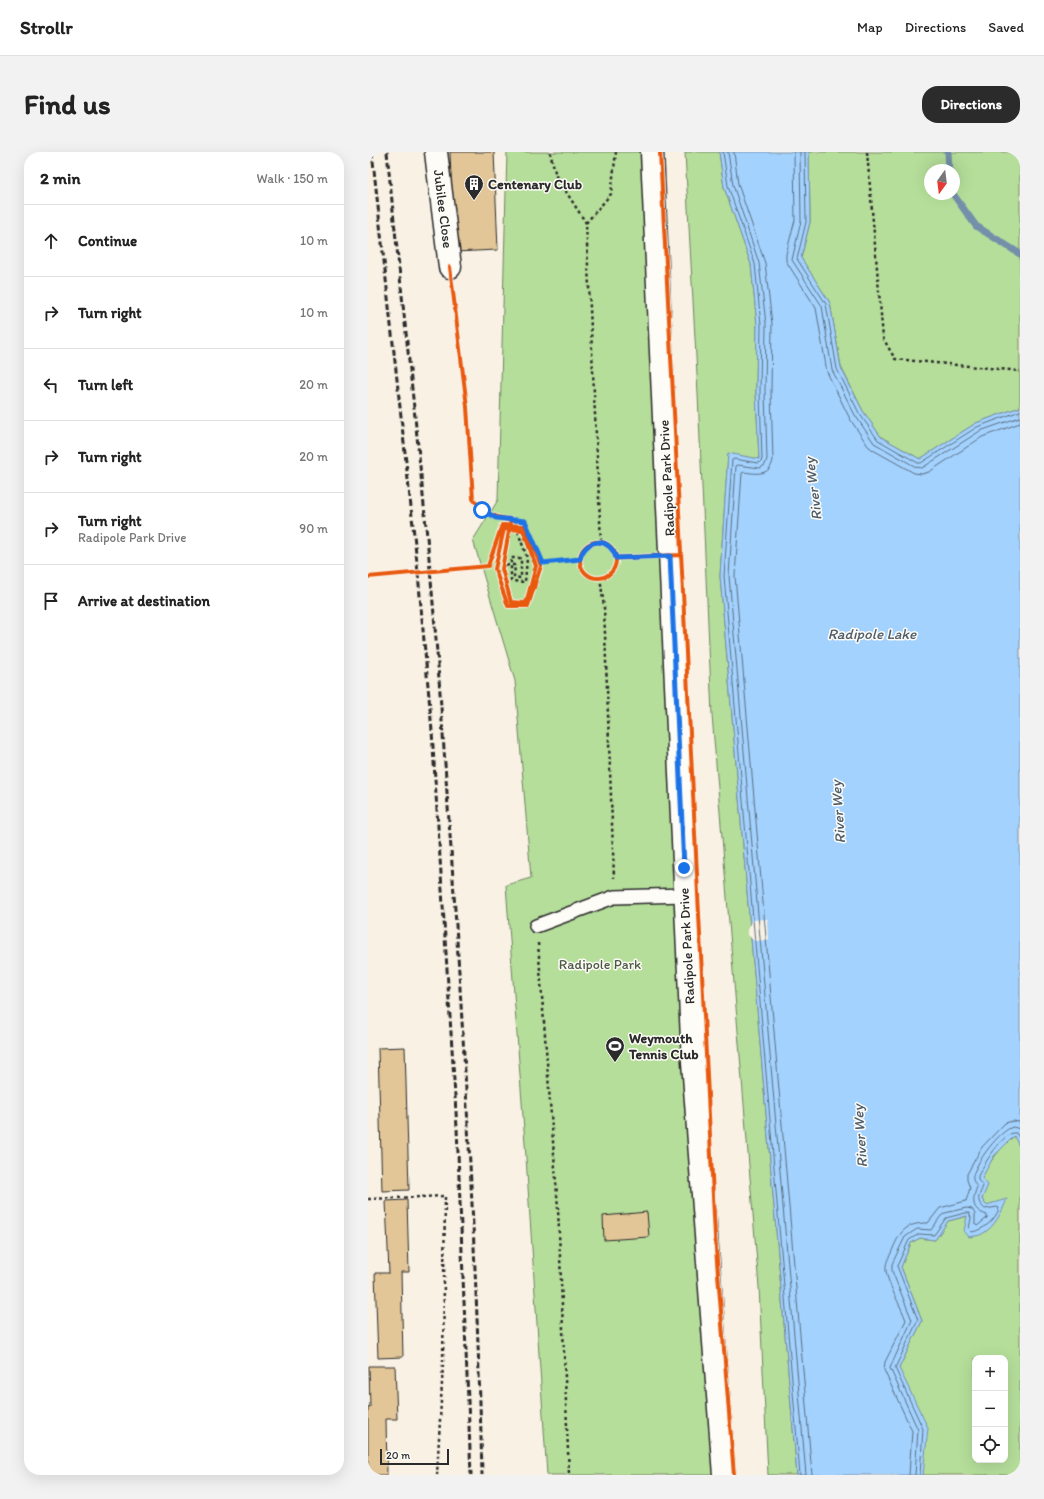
<!DOCTYPE html>
<meta charset="utf-8">
<style>
:root{--surface:#fff;--page:#f2f2f2;--text:#222;--muted:#767676;--line:#e0e0e0;--accent:#2b2b2b}
body{margin:0;font-family:Itim,sans-serif;background:var(--page);color:var(--text)}
.controls{position:absolute;right:12px;bottom:12px;display:grid;overflow:hidden;border-radius:8px;box-shadow:0 4px 16px #0002}
.controls button{width:36px;height:36px;display:grid;place-items:center;padding:0;border:0;border-bottom:1px solid var(--line);background:var(--surface);color:var(--text);font:20px sans-serif}
.compass{position:absolute;left:556px;top:12px;width:36px;height:36px;border-radius:50%;background:var(--surface);box-shadow:0 4px 16px #0002;rotate:194deg}
.scale{position:absolute;left:12px;bottom:10px;width:69px;box-sizing:border-box;padding-left:4px;border:2px solid #2b2b2b;border-top:0;font-size:11px;line-height:14px;white-space:nowrap;color:#2b2b2b;-webkit-text-stroke:3px #fdfcf7;paint-order:stroke}
.stop{position:absolute;width:12px;height:12px;margin:-9px;border:3px solid #1a73e8;border-radius:50%;background:#fff}
.stop.end{background:#1a73e8;border-color:#fff;box-shadow:0 1px 4px #0008}
.list{margin:0;padding:0;list-style:none}
h2{display:flex;justify-content:space-between;align-items:center;height:52px;margin:0;padding:0 16px;font-size:17px}
h2 small{font-size:13px;font-weight:400;color:var(--muted)}
.list li{display:grid;grid-template-columns:26px 1fr auto;gap:12px;align-items:center;box-sizing:border-box;height:72px;padding:0 16px;border-top:1px solid var(--line)}
.list b{display:block;font-size:15px;white-space:nowrap}
.list p{margin:0;font-size:13px;white-space:nowrap;color:var(--muted)}
.list em{font-size:13px;font-style:normal;color:var(--muted)}
.icon{flex:none;width:22px;height:22px;fill:none;stroke:currentColor;stroke-width:2;stroke-linecap:round;stroke-linejoin:round}
.map{position:relative;flex:none;width:652px;height:1323px;overflow:hidden;border-radius:16px}
header{display:flex;align-items:center;gap:24px;box-sizing:border-box;height:56px;padding:0 20px;background:var(--surface);border-bottom:1px solid var(--line)}
header strong{font-size:19px}
nav{display:flex;gap:22px;margin-inline-start:auto;font-size:14px}
.intro{display:flex;align-items:center;justify-content:space-between;box-sizing:border-box;height:96px;padding:0 24px}
h1{margin:0;font-size:28px}
.button{padding:10px 18px;border-radius:16px;background:var(--accent);color:#fff;font-size:14px;font-weight:700}
main{display:flex;gap:24px;padding:0 24px}
aside{flex:1;background:var(--surface);border-radius:16px;box-shadow:0 4px 16px #0002}
.map>svg:first-child{display:block}
</style>
<header>
<strong>Strollr</strong>
<nav><a>Map</a><a>Directions</a><a>Saved</a></nav>
</header>
<div class="intro"><h1>Find us</h1><a class="button">Directions</a></div>
<main>
<aside>
<h2>2 min<small>Walk · 150 m</small></h2>
<ul class="list">
<li><svg class="icon" aria-label="ahead" viewBox="0 0 24 24"><path d="M12 20V5M6 11l6-6 6 6"/></svg><div><b>Continue</b></div><em>10 m</em></li>
<li><svg class="icon" aria-label="right" viewBox="0 0 24 24"><path d="M7 20v-9h11M14 6l5 5-5 5"/></svg><div><b>Turn right</b></div><em>10 m</em></li>
<li><svg class="icon" aria-label="left" viewBox="0 0 24 24"><path d="M17 20v-9H6M10 6l-5 5 5 5"/></svg><div><b>Turn left</b></div><em>20 m</em></li>
<li><svg class="icon" aria-label="right" viewBox="0 0 24 24"><path d="M7 20v-9h11M14 6l5 5-5 5"/></svg><div><b>Turn right</b></div><em>20 m</em></li>
<li><svg class="icon" aria-label="right" viewBox="0 0 24 24"><path d="M7 20v-9h11M14 6l5 5-5 5"/></svg><div><b>Turn right</b><p>Radipole Park Drive</p></div><em>90 m</em></li>
<li><svg class="icon" aria-label="arrive" viewBox="0 0 24 24"><path d="M6 21V4h12l-3 4 3 4H6"/></svg><div><b>Arrive at destination</b></div></li>
</ul>
</aside>
<div class="map">
<svg width="652" height="1323" viewBox="0 0 652 1323">
<rect width="100%" height="100%" fill="#f8f1e4"/>
<filter id="ink" filterUnits="userSpaceOnUse"><feTurbulence type="fractalNoise" baseFrequency=".025" numOctaves="2"/><feDisplacementMap in="SourceGraphic" scale="8" xChannelSelector="R" yChannelSelector="G"/><feConvolveMatrix kernelMatrix="1 2 1 2 8 2 1 2 1" color-interpolation-filters="sRGB"/></filter>
<g filter="url(#ink)">
<path fill="#b5de9a" stroke="#708462" fill-rule="evenodd" d="M139,0H284L356,1323H179L158,1005L138,733L163,726L147,529L105,388L130,348Z
M317,0H351L356,35L383,112L389,173L388,240L391,307L360,302L352,424L429,1323H400L391,1135L344,563L330,242Z
M441,0H652V255L608,271L552,307L513,285L495,259L473,215L462,151L433,106L442,70ZM562,18H586V42H562Z
M646,983L652,996V1323H555L531,1216L554,1169L533,1115L543,1091L552,1086L567,1088L580,1069L600,1064L639,1048L618,1054C600,1028 629,1001 646,983ZM607,1206H637V1308H607Z"/>
<path fill="#a3d2ff" stroke="#738faa" d="M351,0H441L442,70L433,106L462,151L473,216L495,259L513,285L552,307L608,271L652,255V996L646,984L626,1004L614,1026L620,1033L614,1047L618,1053L639,1047C634,1060 627,1075 614,1082C611,1084 605,1084 601,1085L596,1079L599,1064L580,1069L567,1088L552,1086L543,1091L533,1115L554,1169L531,1216L560,1276L555,1323H429L352,424L360,301L391,307L388,240L389,173L383,112L356,35Z"/>
<path fill="#f8f1e4" d="M400,767L401,788L386,789L380,783V776L384,768Z"/>
<g fill="none" stroke-linecap="round" stroke-linejoin="round">
<path stroke="#5b6e80" stroke-width="1" d="M355,0L360,34L387,112L393,173L392,240L394,307L393,310L390,311L366,307L364,308L356,424L432,1323
M360,0L365,33L391,111L398,172L397,240L399,307L397,313L392,316L370,313L368,314L361,424L438,1323
M366,0L370,32L397,111L404,172L403,240L405,308C402,324 389,322 376,320L374,321L367,424L444,1323
M426,0L427,68L418,102V109L448,156L459,220L482,267L500,294L505,298L546,321L554,322L561,320L614,285L652,271
M432,0L433,69L424,108L454,154L464,218L487,263L506,291L548,315L554,316L612,279L652,265
M437,0L438,70L429,107L458,152L469,217L491,261L510,288L550,311H553L609,275L652,259
M541,1323L544,1279L516,1218L517,1210L538,1168C532,1152 521,1135 518,1119C517,1112 520,1107 523,1101C532,1080 536,1071 560,1071L572,1056L598,1049L602,1036L599,1028V1022L614,995L637,971L645,969L652,970
M547,1323L550,1278L522,1216L544,1168L524,1119V1112L537,1085L549,1077L563,1078L573,1064L577,1061L598,1056L604,1057L607,1062V1072L609,1074L619,1066V1063C603,1058 604,1048 609,1035C607,1032 604,1028 605,1024C608,1010 632,978 645,975L652,977
M552,1323L555,1277L527,1216L550,1168L529,1114L541,1088L551,1082L566,1083L578,1066L597,1061H601L603,1066L601,1077L604,1080C615,1078 628,1068 631,1056L629,1055L617,1057C607,1048 611,1045 615,1034L610,1028V1024C615,1014 636,978 648,981L652,987"/>
<path stroke="#738faa" stroke-width="7" d="M580,0L581,18
M585,42L608,74L652,102"/>
</g>
<path fill="#e3c697" stroke="#2b2b2b" d="M82,0H126L130,98L86,100Z
M37,895L41,1038L14,1039L10,896Z
M39,1048L41,1120H33L35,1205L10,1206L7,1121H21L18,1049Z
M279,1060L281,1085L236,1088L235,1064Z
M1,1214H27L29,1267H18L19,1323H0V1255H2Z"/>
<g fill="none" stroke-linecap="round" stroke-linejoin="round">
<defs>
<path id="lane" d="M168,774L246,745L317,743"/>
<path id="street" d="M68,0L82,115"/>
<path id="secondary" d="M284,0L325,910L356,1323"/>
</defs>
<use href="#lane" stroke="#2b2b2b" stroke-width="16"/>
<use href="#street" stroke="#2b2b2b" stroke-width="25"/>
<use href="#secondary" stroke="#2b2b2b" stroke-width="25"/>
<path stroke="#2b2b2b" stroke-width="2.5" stroke-dasharray="3 3" stroke-linecap="butt" d="M182,0L188,24L218,71L233,390
M499,0L515,186L527,207L652,219
M218,71L243,42L248,0
M146,368L159,406L157,430L143,429V406H153V426L146,425L147,413
M232,425L236,455L246,726
M170,791L190,1056L201,1323
M0,1047L77,1044L75,1212L69,1323"/>
<use href="#lane" stroke="#fdfcf7" stroke-width="13"/>
<use href="#street" stroke="#fdfcf7" stroke-width="22"/>
<use href="#secondary" stroke="#fdfcf7" stroke-width="22"/>
<path stroke="#2b2b2b" stroke-width="3" stroke-dasharray="6 3" stroke-linecap="butt" d="M4,0L49,410L64,579L89,976L103,1323
M19,0C34,150 52,300 65,451C72,533 77,615 83,697C97,905 109,1114 114,1323"/>
<path stroke="#2b2b2b" stroke-width="2.5" stroke-dasharray="3 3" stroke-linecap="butt" d="M120,414L147,413"/>
<defs>
<path id="cycleway" d="M292,0L307,279L347,1084L366,1323
M82,115L99,255L105,347C117,362 126,366 145,368
M212 408a18 18 0 1 1 36 0a18 18 0 1 1-36 0Z
M248,406L313,403
M0,425L120,414L134,373L157,374L173,414L160,454H140L127,417L136,377L155,378L168,414L158,451L143,450L134,417L143,368"/>
</defs>
<use href="#cycleway" stroke="#fdfcf7" stroke-width="6"/>
<use href="#cycleway" stroke="#e8590c" stroke-width="4"/>
</g>
</g>
<g fill="none" stroke-linecap="round" stroke-linejoin="round" filter="url(#ink)">
<path stroke="#1a73e8" stroke-width="5" d="M114,358L128,366L157,369L175,411L212,407C217,386 242,384 248,406L302,404L316,716"/>
</g>
<defs>
<symbol id="building-pin" viewBox="-11 -11 22 30"><path d="M0 17L-7.5 6A9.5 9.5 0 1 1 7.5 6Z" fill="#2b2b2b" stroke="#fdfcf7"/><path d="M-4-6H4V6H1V3H-1V6H-4ZM-2.5-4.3h1.7v1.8h-1.7ZM.8-4.3h1.7v1.8H.8ZM-2.5-1h1.7V.8h-1.7ZM.8-1h1.7V.8H.8Z" fill="#fff"/></symbol>
<symbol id="stadium-pin" viewBox="-11 -11 22 30"><path d="M0 17L-7.5 6A9.5 9.5 0 1 1 7.5 6Z" fill="#2b2b2b" stroke="#fdfcf7"/><path d="M0-5a6.5 5 0 1 0 0 10a6.5 5 0 1 0 0-10ZM-3.5-1.8h7v3.6h-7Z" fill="#fff"/></symbol>
</defs>
<g fill-rule="evenodd">
<use href="#building-pin" x="95" y="21" width="22" height="30"/>
<use href="#stadium-pin" x="236" y="883" width="22" height="30"/>
</g>
<g text-anchor="middle" dominant-baseline="central" stroke-width="3" stroke-linejoin="round" paint-order="stroke">
<g font-size="14" font-weight="bold" fill="#2b2b2b" stroke="#fdfcf7" text-anchor="start">
<text x="120" y="32">Centenary Club</text>
<text x="261" y="886">Weymouth<tspan x="261" dy="16">Tennis Club</tspan></text>
</g>
<g font-size="14" fill="#2b2b2b" stroke="#fdfcf7">
<text transform="translate(75 57) rotate(83)">Jubilee Close</text>
<text transform="translate(299 326) rotate(-93)">Radipole Park Drive</text>
<text transform="translate(319 794) rotate(-93)">Radipole Park Drive</text>
</g>
<g font-size="14" fill="#4e5847" stroke="#fdfcf7">
<text x="232" y="812">Radipole Park</text>
</g>
<g font-size="15" font-style="italic" fill="#4f5d6b" stroke="#fdfcf7">
<text transform="translate(445 337) rotate(-97)">River Wey</text>
<text x="504" y="482">Radipole Lake</text>
<text transform="translate(470 660) rotate(-94)">River Wey</text>
<text transform="translate(492 984) rotate(-94)">River Wey</text>
</g>
</g>
</svg>
<div class="controls">
<button>+</button>
<button>−</button>
<button><svg class="icon" aria-label="locate" viewBox="0 0 24 24"><circle cx="12" cy="12" r="6"/><path d="M12 2v4M12 18v4M2 12h4M18 12h4"/></svg></button>
</div>
<svg class="compass" viewBox="-18 -18 36 36"><path d="M0-13l5 13h-10z" fill="#e53935"/><path d="M0 13l5-13h-10z" fill="#767676"/></svg>
<div class="scale">20 m</div>
<div class="stop" style="left:114px;top:358px"></div>
<div class="stop end" style="left:316px;top:716px"></div>
</div>
</main>
